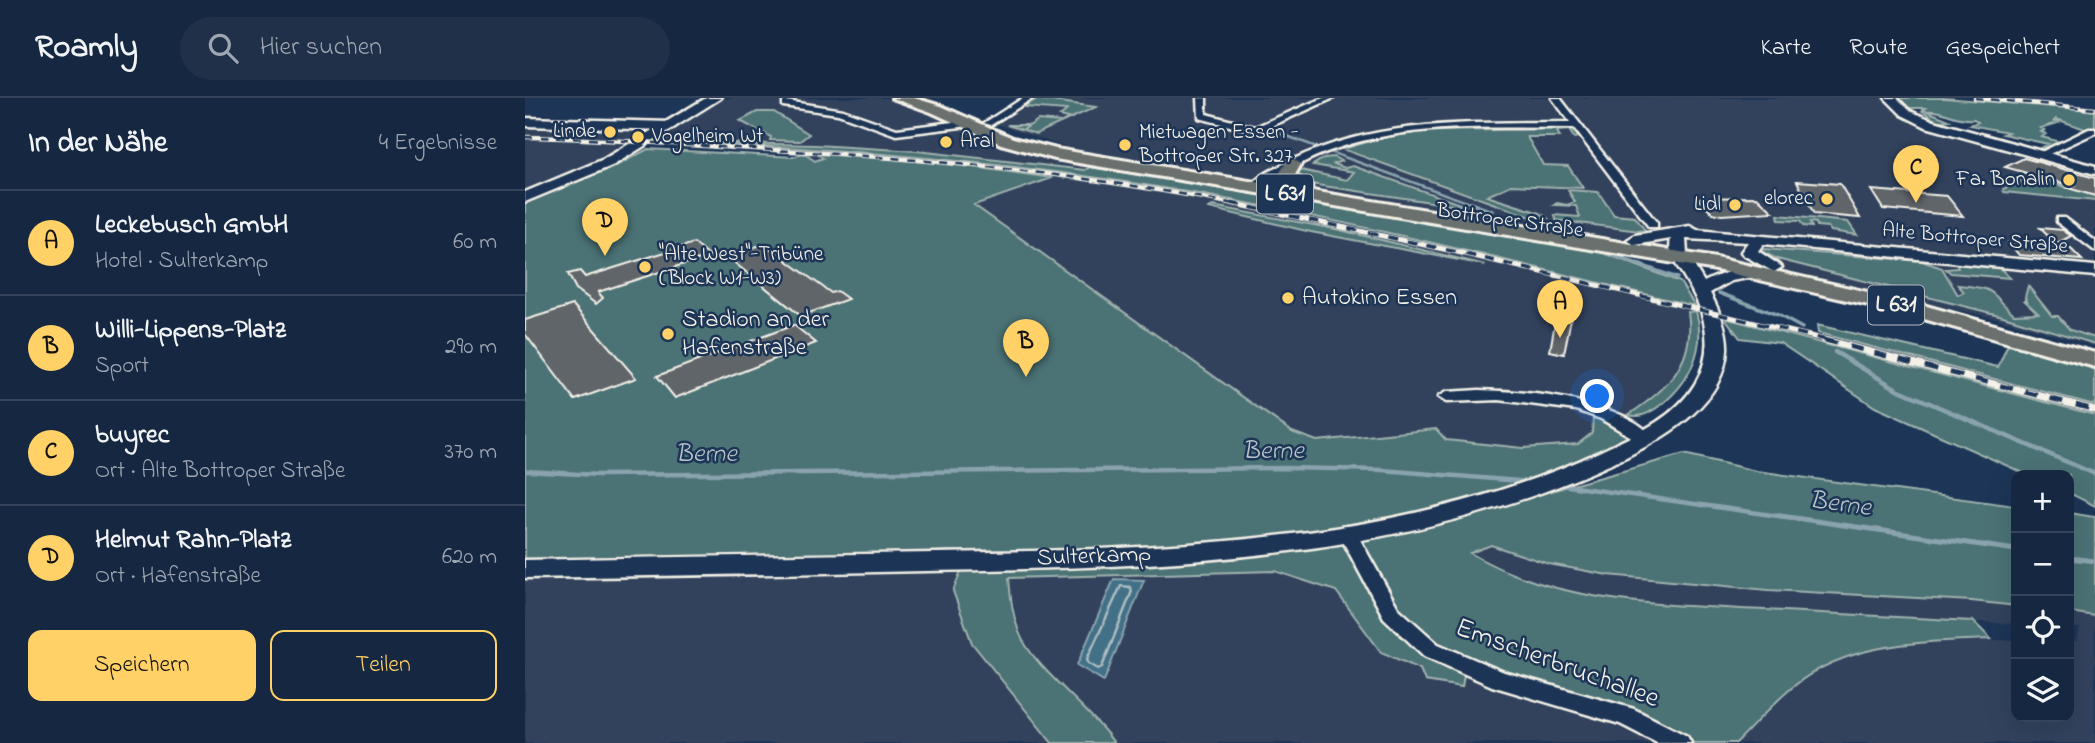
<!DOCTYPE html>
<html lang="de">
<meta charset="utf-8">
<style>
:root{--surface:#162841;--page:#1f3048;--text:#f1f3f6;--muted:#9ea6b1;--line:#35445a;--accent:#ffd166}
body{margin:0;font-family:"Indie Flower",sans-serif;background:var(--page);color:var(--text)}
.controls{position:absolute;right:21px;bottom:21px;display:grid;overflow:hidden;border-radius:14px;box-shadow:0 7px 28px #0002}
.controls button{width:63px;height:63px;display:grid;place-items:center;padding:0;border:0;border-bottom:2px solid var(--line);background:var(--surface);color:var(--text);font:35px sans-serif}
.you{position:absolute;left:1073px;top:299px;width:24px;height:24px;margin:-18px;border:5px solid #fff;border-radius:50%;background:#1a73e8;box-shadow:0 0 0 10px #1a73e833}
.badge{display:grid;place-items:center;width:46px;height:46px;border-radius:50%;background:var(--accent);color:#111;font-size:23px;font-weight:700}
.pin{position:absolute;translate:-50% -58px;filter:drop-shadow(0 2px 4px #0008)}
.pin::after{content:'';position:absolute;top:37px;width:24px;height:21px;background:inherit;clip-path:polygon(0 0,100% 0,50% 100%)}
.list{margin:0;padding:0;list-style:none}
h2{display:flex;justify-content:space-between;align-items:center;height:91px;margin:0;padding:0 28px;font-size:30px}
h2 small{font-size:23px;font-weight:400;color:var(--muted)}
.list li{display:grid;grid-template-columns:46px 1fr auto;gap:21px;align-items:center;box-sizing:border-box;height:105px;padding:0 28px;border-top:2px solid var(--line)}
.list b{display:block;font-size:26px;white-space:nowrap}
.list p{margin:0;font-size:23px;white-space:nowrap;color:var(--muted)}
.list em{font-size:23px;font-style:normal;color:var(--muted)}
.actions{display:flex;gap:14px;padding:21px 28px}
.actions a{flex:1;padding:16px 0;border:2px solid var(--accent);border-radius:14px;text-align:center;font-size:24px;color:var(--accent)}
.actions .main{background:var(--accent);color:#111}
.icon{flex:none;width:38px;height:38px;fill:none;stroke:currentColor;stroke-width:2;stroke-linecap:round;stroke-linejoin:round}
.map{position:relative;flex:none;width:1570px;height:645px;overflow:hidden}
header{display:flex;align-items:center;gap:42px;box-sizing:border-box;height:98px;padding:0 35px;background:var(--surface);border-bottom:2px solid var(--line)}
header strong{font-size:33px}
nav{display:flex;gap:38px;margin-inline-start:auto;font-size:24px}
.search{width:490px;height:63px;background:var(--page);display:flex;align-items:center;gap:18px;box-sizing:border-box;padding:0 24px;border-radius:38px;color:var(--muted);font-size:26px}
main{display:flex}
aside{flex:1;background:var(--surface)}
.map>svg:first-child{display:block}
</style>
<header>
<strong>Roamly</strong>
<div class="search"><svg class="icon" aria-label="search" viewBox="0 0 24 24"><circle cx="10" cy="10" r="6"/><path d="M15 15l6 6"/></svg>Hier suchen</div>
<nav><a>Karte</a><a>Route</a><a>Gespeichert</a></nav>
</header>
<main>
<aside>
<h2>In der Nähe<small>4 Ergebnisse</small></h2>
<ul class="list">
<li><span class="badge">A</span><div><b>Leckebusch GmbH</b><p>Hotel · Sulterkamp</p></div><em>60 m</em></li>
<li><span class="badge">B</span><div><b>Willi-Lippens-Platz</b><p>Sport</p></div><em>290 m</em></li>
<li><span class="badge">C</span><div><b>buyrec</b><p>Ort · Alte Bottroper Straße</p></div><em>370 m</em></li>
<li><span class="badge">D</span><div><b>Helmut Rahn-Platz</b><p>Ort · Hafenstraße</p></div><em>620 m</em></li>
</ul>
<div class="actions"><a class="main">Speichern</a><a>Teilen</a></div>
</aside>
<div class="map">
<svg width="1570" height="645" viewBox="0 0 1570 645">
<rect width="100%" height="100%" fill="#1d3557"/>
<filter id="ink" filterUnits="userSpaceOnUse"><feTurbulence type="fractalNoise" baseFrequency=".0143" numOctaves="2"/><feDisplacementMap in="SourceGraphic" scale="14" xChannelSelector="R" yChannelSelector="G"/><feConvolveMatrix kernelMatrix="1 2 1 2 8 2 1 2 1" color-interpolation-filters="sRGB"/></filter>
<g filter="url(#ink)">
<path fill="#31435d" fill-rule="evenodd" d="M200,0H361L386,6L488,49L565,69L560,72L424,56L279,46L281,49L450,62L668,95L917,148L1170,208L1171,213L1163,214V247L1156,268L1147,282L1131,299L1103,317L1090,321L1053,346L998,350L921,342L911,331L792,343L767,334L448,106L525,81L443,68L292,55L298,61L290,63L278,55L125,45ZM688,108L815,132L943,163L786,134L685,110Z
M511,0H1366L1381,15L1570,72V248L1470,220L1207,162L1208,169L1093,148L1095,142L540,49L468,25Z
M0,24L121,28L112,36H128L0,98Z
M1198,215L1416,265L1553,302L1570,307V317L1200,220Z
M966,447L1024,466L1083,477L1243,492L1447,503L1491,508V526L1129,506L1072,499L1008,483L944,455Z
M440,463L428,493L447,545L527,645H0V472Z
M750,473L811,493L856,554L895,571H940L1150,645H589L577,627L505,554L494,533L483,480Z
M1544,514L1570,518V645H1211L1270,588L1301,568L1325,557L1390,544L1491,542V619H1544V543H1552L1555,530L1544,529Z"/>
<path fill="#4c7274" stroke="#a0b2ae" stroke-width="2" d="M1374,0H1419L1555,11L1570,13V30L1560,31L1531,21L1529,23L1536,24L1516,30L1520,32L1516,34L1521,36L1517,39L1535,44L1514,53L1504,50L1514,51L1523,46L1478,36L1483,34L1445,27L1453,24L1449,21C1429,23 1419,11 1402,13L1424,22L1411,24L1396,18L1407,19L1397,13L1401,10H1385L1394,16C1384,15 1380,7 1374,0Z
M512,1L571,9L511,36L482,27H502L498,32L513,22L537,24L543,20L535,18L542,12L499,9Z
M232,14H249L284,36L275,43L245,42L246,39L215,23Z
M1045,31L1054,39L1049,40L1044,32L1032,33L1035,39H1002L1018,67L1043,68L1058,90L986,87L962,98L1015,115L1022,120L1006,119L817,51L857,40L902,33Z
M130,43L290,47L392,53L560,72L565,69L1076,154L1155,184L1170,208C1003,168 836,125 668,95C489,63 311,50 130,43Z
M123,51L269,59L278,55L290,63L298,60L290,55C370,60 449,68 527,80L449,107L767,334L792,343L911,331L921,342L998,350L1053,346L1067,335L1068,317L1120,340L1095,353L909,415L663,454L0,470V100L85,71Z
M809,59L816,63L809,66L820,70L828,68L946,110L785,86L775,81L769,82L771,71L822,82L829,74L788,67L799,60Z
M1506,60L1537,68L1538,70L1517,79L1542,87L1527,85L1570,98V103L1479,94L1478,91L1497,83L1492,79L1518,66L1523,67Z
M1043,92L1073,94L1089,117L1110,119L1120,132L1114,133L1031,122L1030,117L1055,119L1051,108L1029,107L1032,105L1042,107L1050,104Z
M688,108L815,132L960,167L786,134L684,110Z
M1253,117L1323,124L1332,137L1306,133L1303,129L1292,128L1291,125L1285,124L1287,129L1278,128L1275,123L1254,122Z
M1239,151L1397,163L1417,170L1433,197L1439,194L1433,187C1475,191 1461,192 1489,216L1513,215L1500,203H1502L1500,199L1503,188L1527,218H1533L1545,232L1570,240V246L1478,218L1252,161L1236,153L1254,164L1239,160L1230,152Z
M1431,166L1475,170L1485,180L1426,175L1421,171L1433,170Z
M1171,213C1182,250 1164,287 1133,309C1122,316 1116,320 1103,317C1142,292 1171,265 1163,214Z
M1200,220L1570,317V408L1544,395V377H1503L1350,309L1255,245L1215,240Z
M1292,227L1473,269L1484,244L1570,269V307L1293,235Z
M1159,356L1231,373L1491,408V508L1447,503L1243,492L1083,477L1024,466L966,447L945,455C1032,507 1142,507 1240,512C1310,516 1379,519 1448,523L1466,541C1399,544 1324,543 1269,588C1248,605 1230,626 1211,645H1165L908,548L869,513L826,435L1001,400Z
M1544,415L1570,419V518L1544,514Z
M820,435L863,515L940,571L937,589L900,583L895,571L856,554L811,493L750,473L484,480C485,496 488,518 494,534C507,569 565,609 589,645H527L447,545L428,493L440,463Z"/>
<path fill="#436f87" stroke="#8aa3ae" stroke-width="2" d="M589,481L619,482L579,583L552,567Z"/>
<g fill="none" stroke-linecap="round" stroke-linejoin="round">
<path stroke="#adbdc1" stroke-width="2.5" d="M596,488L605,489L607,493L577,569L573,571L563,565L562,561Z"/>
<path stroke="#8aa3ae" stroke-width="2.5" d="M748,33L950,107"/>
<path stroke="#8aa3ae" stroke-width="3.5" d="M945,105L967,113
M1079,154L1152,180
M1194,195L1253,217L1277,230"/>
<path stroke="#8aa3ae" stroke-width="4.5" d="M1310,254L1372,291L1570,376
M0,373L74,377L761,370L857,372L1006,384
M1029,386L1261,419"/>
<path stroke="#8aa3ae" stroke-width="5" d="M1249,417L1491,452
M1544,460L1570,463"/>
</g>
<path fill="#60656b" stroke="#f4f1e8" stroke-width="2" d="M1499,60L1570,80V98L1543,90L1549,88L1480,69Z
M1272,83L1315,86L1335,120L1289,116Z
M1346,92L1422,98L1438,118L1358,111Z
M1232,99L1248,114L1196,117L1188,115L1172,100Z
M1515,130L1538,132L1546,138L1531,146Z
M169,145L184,158L73,194L78,200L71,206L51,191L43,176L55,173L60,179Z
M1484,145L1545,150L1557,162L1494,157Z
M239,146L306,195L312,193L323,201L276,218L201,158Z
M48,207L111,280L50,302L0,236V222Z
M1032,213L1047,215L1039,256L1025,253Z
M269,227L291,245L150,300L132,278Z"/>
<g fill="none" stroke-linecap="round" stroke-linejoin="round">
<defs>
<path id="minor" d="M498,0H508L466,27L459,25Z
M673,0H681V16L730,29L798,0H809L731,35L674,20Z
M1027,0H1035L1132,125V129H1124L1049,30C957,30 861,23 777,65C760,73 745,79 732,92L723,90C735,76 751,70 767,62C854,20 951,25 1045,24Z
M261,3L318,12L372,31L444,22L448,25L444,28L371,37L313,16L258,8V4Z
M1564,31H1570V35L1518,59L1510,57Z
M1532,120H1540L1570,143V153L1532,124Z
M954,292C1000,293 1098,302 1129,340L1127,344H1115L1076,321L1051,312L974,302L921,304L913,299L921,294Z
M822,428L828,429L873,510L913,546L979,574L1109,611L1162,638L1166,645H1132L1095,626L967,588L899,558L859,520L813,434L816,429Z"/>
<path id="tertiary" d="M1360,0H1372L1385,13L1409,23L1570,68V76L1401,29L1377,17Z
M0,20L145,24L151,28L145,32L0,28Z
M1165,128L1172,132L1570,168V178L1238,146L1233,153L1257,169L1249,174L1218,157L1216,154L1223,144L1161,141L1162,156L1179,184C1193,177 1229,162 1241,174L1239,177L1206,183L1185,195C1194,212 1203,232 1202,252C1199,305 1143,338 1101,359C885,464 636,469 401,473C267,476 134,478 0,480V462C137,459 274,457 411,455C631,451 874,448 1076,353C1110,337 1150,320 1170,286C1190,252 1182,217 1162,184C1154,169 1142,158 1146,141L1110,147L1102,142L1110,137Z"/>
<path id="secondary" d="M181,0H196L89,67L0,104V94L79,61Z"/>
<path id="primary" d="M367,0H389L416,8L488,40L531,51L767,90L753,78L762,63L768,61L776,66L770,77L786,87L787,93L1191,160L1387,204L1570,255V269L1374,214L1191,172L530,61L476,46L406,14Z"/>
</defs>
<use href="#minor" stroke="#f4f1e8" stroke-width="5"/>
<use href="#tertiary" stroke="#f4f1e8" stroke-width="5"/>
<use href="#secondary" stroke="#f4f1e8" stroke-width="5"/>
<use href="#primary" stroke="#f4f1e8" stroke-width="6"/>
<use href="#minor" fill="#1d3557" fill-rule="evenodd"/>
<use href="#tertiary" fill="#1d3557" fill-rule="evenodd"/>
<use href="#secondary" fill="#1d3557" fill-rule="evenodd"/>
<use href="#primary" fill="#6b706d" fill-rule="evenodd"/>
<defs>
<path id="rail-far2" d="M1450,0L1570,11
M0,39C71,40 142,46 213,50C382,59 547,73 714,107"/>
<path id="rail-far1" d="M706,105L932,154L1306,243"/>
<path id="rail" d="M1299,242L1570,312"/>
</defs>
<use href="#rail-far2" stroke="#f4f1e8" stroke-width="4.5"/>
<use href="#rail-far1" stroke="#f4f1e8" stroke-width="5"/>
<use href="#rail" stroke="#f4f1e8" stroke-width="7"/>
<use href="#rail-far2" stroke="#1d3557" stroke-width="2.5" stroke-dasharray="8" stroke-linecap="butt"/>
<use href="#rail-far1" stroke="#1d3557" stroke-width="3.5" stroke-dasharray="10" stroke-linecap="butt"/>
<use href="#rail" stroke="#1d3557" stroke-width="4.5" stroke-dasharray="13" stroke-linecap="butt"/>
</g>
</g>
<g fill="#ffd166" stroke="#1d3557" stroke-width="2.5">
<circle cx="85" cy="34" r="7"/>
<circle cx="113" cy="39" r="7"/>
<circle cx="421" cy="44" r="7"/>
<circle cx="600" cy="47" r="7"/>
<circle cx="1544" cy="82" r="7"/>
<circle cx="1302" cy="101" r="7"/>
<circle cx="1210" cy="107" r="7"/>
<circle cx="120" cy="169" r="7"/>
<circle cx="763" cy="200" r="7"/>
<circle cx="143" cy="236" r="7"/>
</g>
<g text-anchor="middle" dominant-baseline="central" stroke-width="5" stroke-linejoin="round" paint-order="stroke">
<g font-size="21" fill="#f4f1e8" stroke="#1d3557" text-anchor="end">
<text x="71" y="34">Linde</text>
<text x="614" y="35" text-anchor="start">Mietwagen Essen -<tspan x="614" dy="24">Bottroper Str. 327</tspan></text>
<text x="127" y="39" text-anchor="start">Vogelheim Wt</text>
<text x="435" y="44" text-anchor="start">Aral</text>
<text x="1530" y="82">Fa. Bonalin</text>
<text x="1288" y="101">elorec</text>
<text x="1196" y="107">Lidl</text>
<text x="134" y="157" text-anchor="start">"Alte West"-Tribüne<tspan x="134" dy="24">(Block W1-W3)</tspan></text>
</g>
<g font-size="21" fill="#f4f1e8" stroke="#1d3557">
<text transform="translate(985 123) rotate(8)">Bottroper Straße</text>
<text transform="translate(1450 141) rotate(5)">Alte Bottroper Straße</text>
</g>
<g fill="#1d3557" stroke="#b4b9bc" stroke-width="2">
<rect x="732" y="76.5" width="56" height="39" rx="5"/>
<rect x="1343" y="187.5" width="56" height="39" rx="5"/>
</g>
<g font-size="23" font-weight="bold" fill="#f4f1e8">
<text x="760" y="96">L 631</text>
<text x="1371" y="207">L 631</text>
</g>
<g font-size="24" fill="#f4f1e8" stroke="#1d3557" text-anchor="start">
<text x="777" y="200">Autokino Essen</text>
<text x="157" y="222">Stadion an der<tspan x="157" dy="28">Hafenstraße</tspan></text>
</g>
<g font-size="24" fill="#f4f1e8" stroke="#1d3557">
<text transform="translate(569 459) rotate(-2)">Sulterkamp</text>
</g>
<g font-size="26" font-style="italic" fill="#b6c4c6" stroke="#1d3557">
<text x="748" y="354">Berne</text>
<text x="181" y="357">Berne</text>
<text transform="translate(1315 407) rotate(8)">Berne</text>
</g>
<g font-size="28" fill="#f4f1e8" stroke="#1d3557">
<text transform="translate(1032 566) rotate(20)">Emscherbruchallee</text>
</g>
</g>
</svg>
<div class="controls">
<button>+</button>
<button>−</button>
<button><svg class="icon" aria-label="locate" viewBox="0 0 24 24"><circle cx="12" cy="12" r="6"/><path d="M12 2v4M12 18v4M2 12h4M18 12h4"/></svg></button>
<button><svg class="icon" aria-label="layers" viewBox="0 0 24 24"><path d="M12 4l9 5-9 5-9-5zM3 14l9 5 9-5"/></svg></button>
</div>
<div class="you"></div>
<div class="pin badge" style="left:1035px;top:240px">A</div>
<div class="pin badge" style="left:501px;top:279px">B</div>
<div class="pin badge" style="left:1391px;top:105px">C</div>
<div class="pin badge" style="left:80px;top:158px">D</div>
</div>
</main>
